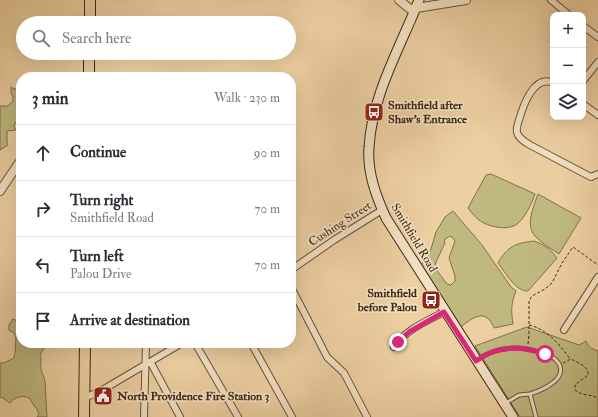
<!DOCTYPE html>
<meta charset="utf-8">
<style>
:root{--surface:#fff;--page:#f2f2f3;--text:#2b2b33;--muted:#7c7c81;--line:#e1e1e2}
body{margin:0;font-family:"IM FELL Double Pica",serif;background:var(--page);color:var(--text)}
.controls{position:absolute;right:12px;top:12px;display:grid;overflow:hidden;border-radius:8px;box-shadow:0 4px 16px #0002}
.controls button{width:36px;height:36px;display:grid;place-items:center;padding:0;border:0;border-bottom:1px solid var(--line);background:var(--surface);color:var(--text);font:20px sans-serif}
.stop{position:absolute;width:12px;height:12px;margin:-9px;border:3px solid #db2777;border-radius:50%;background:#fff}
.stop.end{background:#db2777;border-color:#fff;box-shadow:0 1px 4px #0008}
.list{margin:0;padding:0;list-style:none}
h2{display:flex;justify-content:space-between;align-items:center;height:52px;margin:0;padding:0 16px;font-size:17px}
h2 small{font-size:13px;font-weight:400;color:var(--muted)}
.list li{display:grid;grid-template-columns:26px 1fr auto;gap:12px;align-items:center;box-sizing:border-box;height:56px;padding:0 16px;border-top:1px solid var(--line)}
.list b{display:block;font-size:15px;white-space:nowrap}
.list p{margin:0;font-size:13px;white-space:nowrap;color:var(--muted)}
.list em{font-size:13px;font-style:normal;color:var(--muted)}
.icon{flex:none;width:22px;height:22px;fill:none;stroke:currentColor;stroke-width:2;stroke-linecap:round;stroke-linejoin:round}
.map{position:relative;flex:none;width:598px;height:417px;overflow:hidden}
.search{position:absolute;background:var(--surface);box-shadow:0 4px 16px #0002;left:16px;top:16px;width:280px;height:44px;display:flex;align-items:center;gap:10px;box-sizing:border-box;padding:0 14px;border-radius:22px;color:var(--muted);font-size:15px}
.panel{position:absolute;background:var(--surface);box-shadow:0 4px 16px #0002;left:16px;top:72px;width:280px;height:276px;border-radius:16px}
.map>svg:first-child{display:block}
</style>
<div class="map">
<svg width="598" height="417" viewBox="0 0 598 417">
<rect width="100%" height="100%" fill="#edd0a2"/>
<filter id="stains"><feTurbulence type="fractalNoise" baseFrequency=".005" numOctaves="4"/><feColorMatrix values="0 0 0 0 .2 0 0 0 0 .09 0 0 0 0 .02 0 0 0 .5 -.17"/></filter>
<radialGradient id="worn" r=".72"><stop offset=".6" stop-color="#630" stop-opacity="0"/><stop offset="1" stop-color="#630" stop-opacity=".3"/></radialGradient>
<path fill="#bfb980" stroke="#7f714b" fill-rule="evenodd" d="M11,87L14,89L21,88V120L16,122L14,126L16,130L7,131V142L8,145L0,150V106H8L13,101V96L11,93Z
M491,174L535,194C532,203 525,218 517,224C508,231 488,227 479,220C475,217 471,212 468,208L486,175Z
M538,194L581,218L559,254C528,234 524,231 538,194Z
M453,211L482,245L511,287L516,291C511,303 511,311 513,324L494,328C485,305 470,320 457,330L417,269L425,260L431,249L436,232L445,217ZM450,236L453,238L455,241L449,258L455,276V281L451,285L447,284L435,268L436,262L445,243L444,240Z
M534,241C545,245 550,249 557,258L528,291C516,292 505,272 498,263C507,247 515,243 534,241Z
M13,319L21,323V343H45L44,348L40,355C42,360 40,364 41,369C41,373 45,377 45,382L47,417H37L39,414L37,409C33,406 33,403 30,399C24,394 14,397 10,403L3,398L0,397V363H4L14,358C16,352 15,345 16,338L14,333L9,330V325Z
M527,327L579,345L586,341C588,347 592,349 598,351V417H520L475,346Z"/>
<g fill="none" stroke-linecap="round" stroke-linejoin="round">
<defs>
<path id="service" d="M477,360C495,347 518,345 539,352C544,353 552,356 556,360C572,377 543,390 530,394
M506,403L519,395L530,394L536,417"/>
<path id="minor" d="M551,0L569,15
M583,26L598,37
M583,81L598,62
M553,83C534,74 523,106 519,120C518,123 516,128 517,132C518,138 525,142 530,145L587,175L591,177L598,174
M583,104L598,115
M291,270L334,240L382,210
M291,287L324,351L327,357L344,373L367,417
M564,330L598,277
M195,343L238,417
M251,343L292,417
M394,347C405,330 427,321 444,312
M151,363L180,417
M85,398L104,389L182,343
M144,417L146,343"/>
<path id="tertiary" d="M399,0L410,9L466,0
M0,191L21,160"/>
<path id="secondary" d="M419,0C400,48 372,95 369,147C367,172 376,196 386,218L513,417"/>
<path id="primary" d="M90,23V0
M89,77V53
M84,417L85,343"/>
</defs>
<use href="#service" stroke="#6a5339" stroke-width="5"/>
<use href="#minor" stroke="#6a5339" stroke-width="8"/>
<use href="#tertiary" stroke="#6a5339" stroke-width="10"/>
<use href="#secondary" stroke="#3f2916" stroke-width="11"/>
<use href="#primary" stroke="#3f2916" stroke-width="12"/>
<path stroke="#3f2916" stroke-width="1" stroke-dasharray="3 2" stroke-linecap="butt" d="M529,325C547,329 560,345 570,359
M528,344L529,335V301L532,296L545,289L552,283L562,263L573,247L598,265
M563,363L571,359C578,363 589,366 588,375L575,385V390C581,396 591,394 598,398"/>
<use href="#service" stroke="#f3e0c3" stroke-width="3"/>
<use href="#minor" stroke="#f3e0c3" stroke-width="6"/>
<use href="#tertiary" stroke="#f3e0c3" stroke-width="8"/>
<use href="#secondary" stroke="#f3e0c3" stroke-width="9"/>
<use href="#primary" stroke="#edd0a2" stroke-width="10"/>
</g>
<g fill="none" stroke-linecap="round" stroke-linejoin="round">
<path stroke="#db2777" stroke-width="5" d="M398,342L409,332L444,312L476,361C498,345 521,346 545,354"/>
</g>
<defs>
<symbol id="bus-square" viewBox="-11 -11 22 22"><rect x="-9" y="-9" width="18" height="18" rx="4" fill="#8f2418" stroke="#f3e0c3"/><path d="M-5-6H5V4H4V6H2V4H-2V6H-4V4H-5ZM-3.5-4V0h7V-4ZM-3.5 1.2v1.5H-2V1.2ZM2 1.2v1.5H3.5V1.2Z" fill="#fff"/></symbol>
<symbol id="civic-square" viewBox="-11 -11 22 22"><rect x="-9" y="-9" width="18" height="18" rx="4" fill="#8f2418" stroke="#f3e0c3"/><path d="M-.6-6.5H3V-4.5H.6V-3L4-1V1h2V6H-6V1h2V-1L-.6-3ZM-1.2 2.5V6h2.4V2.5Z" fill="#fff"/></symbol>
</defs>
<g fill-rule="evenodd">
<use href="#bus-square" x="363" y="101" width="22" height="22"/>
<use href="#bus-square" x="420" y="289" width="22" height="22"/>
<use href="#civic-square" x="92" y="385" width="22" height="22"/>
</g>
<g text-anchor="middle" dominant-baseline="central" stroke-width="3.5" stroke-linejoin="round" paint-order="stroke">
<g font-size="12" font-weight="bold" fill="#3f2916" stroke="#f3e0c3" text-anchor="start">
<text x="388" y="105">Smithfield after<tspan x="388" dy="14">Shaw's Entrance</tspan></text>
<text x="417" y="293" text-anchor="end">Smithfield<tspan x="417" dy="14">before Palou</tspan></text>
<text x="117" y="396">North Providence Fire Station 3</text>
</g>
<g font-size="12" fill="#3f2916" stroke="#f3e0c3">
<text transform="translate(340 224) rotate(-33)">Cushing Street</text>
<text transform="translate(414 238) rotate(59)">Smithfield Road</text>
</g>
</g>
<rect width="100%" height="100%" filter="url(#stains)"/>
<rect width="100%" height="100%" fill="url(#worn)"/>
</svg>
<div class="controls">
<button>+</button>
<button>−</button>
<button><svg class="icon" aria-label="layers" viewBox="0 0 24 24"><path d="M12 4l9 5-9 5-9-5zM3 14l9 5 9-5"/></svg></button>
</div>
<div class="stop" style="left:545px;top:354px"></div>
<div class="stop end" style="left:398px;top:342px"></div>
<div class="search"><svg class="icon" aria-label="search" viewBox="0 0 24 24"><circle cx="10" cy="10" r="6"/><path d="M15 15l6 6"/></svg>Search here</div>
<section class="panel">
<h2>3 min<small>Walk · 230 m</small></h2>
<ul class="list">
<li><svg class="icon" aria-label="ahead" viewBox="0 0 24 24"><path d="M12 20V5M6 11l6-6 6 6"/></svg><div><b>Continue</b></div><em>90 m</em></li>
<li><svg class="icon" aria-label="right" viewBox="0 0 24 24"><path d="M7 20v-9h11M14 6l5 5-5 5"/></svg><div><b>Turn right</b><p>Smithfield Road</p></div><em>70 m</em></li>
<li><svg class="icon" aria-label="left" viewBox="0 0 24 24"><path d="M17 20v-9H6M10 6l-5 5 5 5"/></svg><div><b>Turn left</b><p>Palou Drive</p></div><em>70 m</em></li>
<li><svg class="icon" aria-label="arrive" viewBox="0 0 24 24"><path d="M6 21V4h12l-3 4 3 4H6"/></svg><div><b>Arrive at destination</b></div></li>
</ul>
</section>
</div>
